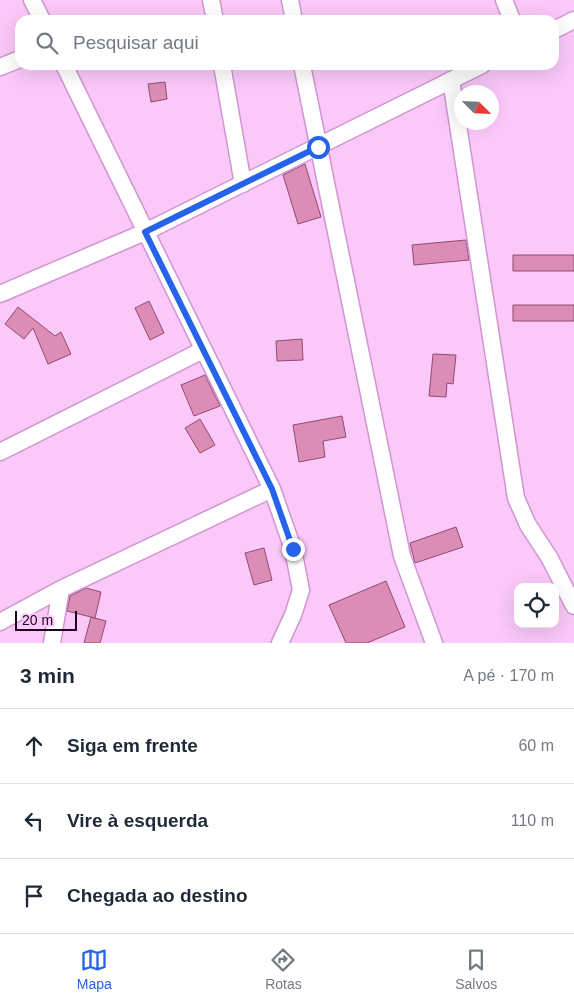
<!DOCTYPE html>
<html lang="pt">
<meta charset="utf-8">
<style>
:root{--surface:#fff;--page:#f2f2f3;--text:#1f2937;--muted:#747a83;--line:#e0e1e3;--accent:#2563eb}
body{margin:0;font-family:Arial,sans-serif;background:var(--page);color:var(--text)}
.controls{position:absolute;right:15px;bottom:15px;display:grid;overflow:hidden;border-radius:10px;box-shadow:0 5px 20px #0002}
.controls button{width:45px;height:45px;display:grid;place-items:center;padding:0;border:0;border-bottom:1px solid var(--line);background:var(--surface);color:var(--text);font:25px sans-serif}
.compass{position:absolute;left:454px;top:85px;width:45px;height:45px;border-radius:50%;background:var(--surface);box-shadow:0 5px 20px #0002;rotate:114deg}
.scale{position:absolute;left:15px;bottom:12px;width:62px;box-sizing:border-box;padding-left:5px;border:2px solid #1c061c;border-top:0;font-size:14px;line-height:18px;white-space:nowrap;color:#1c061c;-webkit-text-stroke:4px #fac8f9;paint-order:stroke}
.stop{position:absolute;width:15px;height:15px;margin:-11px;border:4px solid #2563eb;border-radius:50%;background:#fff}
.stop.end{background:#2563eb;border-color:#fff;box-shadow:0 1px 5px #0008}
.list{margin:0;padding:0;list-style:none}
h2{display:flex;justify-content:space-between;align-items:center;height:65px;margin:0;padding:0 20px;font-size:21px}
h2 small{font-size:16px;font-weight:400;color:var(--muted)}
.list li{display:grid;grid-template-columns:32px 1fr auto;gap:15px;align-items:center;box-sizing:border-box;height:75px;padding:0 20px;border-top:1px solid var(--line)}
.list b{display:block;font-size:19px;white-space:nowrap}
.list em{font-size:16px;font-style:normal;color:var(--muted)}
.icon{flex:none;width:28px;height:28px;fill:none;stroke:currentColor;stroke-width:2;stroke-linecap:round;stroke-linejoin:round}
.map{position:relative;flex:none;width:574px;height:643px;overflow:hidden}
.search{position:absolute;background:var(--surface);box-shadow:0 5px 20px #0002;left:15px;right:15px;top:15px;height:55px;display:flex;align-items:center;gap:12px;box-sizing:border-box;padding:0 18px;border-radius:15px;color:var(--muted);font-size:19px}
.sheet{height:290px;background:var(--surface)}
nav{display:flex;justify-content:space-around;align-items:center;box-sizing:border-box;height:70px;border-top:1px solid var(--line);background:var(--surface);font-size:14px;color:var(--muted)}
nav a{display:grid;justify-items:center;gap:2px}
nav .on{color:var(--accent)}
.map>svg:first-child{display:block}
</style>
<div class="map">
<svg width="574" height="643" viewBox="0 0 574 643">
<rect width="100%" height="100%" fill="#fac8f9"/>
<path fill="#db8db6" stroke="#914a71" d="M165,82L167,99L151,102L148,84Z
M305,164L321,217L298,224L283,175Z
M466,240L469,260L414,265L412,245Z
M513,255H574V271H513Z
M149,301L164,333L150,340L135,308Z
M513,305H574V321H513Z
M18,307L55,336L61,332L71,354L48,364L33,328L24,339L5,324Z
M302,339L303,360L277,361L276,341Z
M433,354L456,355L453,384L447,383L446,397L429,396Z
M205,375L220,406L194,416L181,385Z
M342,416L346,437L323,441L325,457L299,462L293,425Z
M200,419L215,445L200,453L185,428Z
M456,527L463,547L415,563L410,543Z
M264,548L272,580L254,585L245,553Z
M386,581L405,627L367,643H346L329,605Z
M86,588L101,592L95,618L67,611L70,596Z
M91,617L106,621L100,643H84Z"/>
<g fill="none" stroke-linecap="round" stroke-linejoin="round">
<defs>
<path id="street" d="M32,0L42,20
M211,0L215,20
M290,0L294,20
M504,0L512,20
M554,30L574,20
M64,65L272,489L293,549L301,590L293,615L280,643
M222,65L243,184
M302,65L402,556L434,643
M0,67L20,59
M451,80L516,498L528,525L549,557L574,606
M0,294L145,232L482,65
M0,452L203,350
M0,622L61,589L272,489
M52,643L61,589"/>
</defs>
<use href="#street" stroke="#d195d1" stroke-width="19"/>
<use href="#street" stroke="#fff" stroke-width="16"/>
</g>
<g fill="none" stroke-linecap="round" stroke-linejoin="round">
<path stroke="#2563eb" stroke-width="6" d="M293,549L272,489L145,232L318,147"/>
</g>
</svg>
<div class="controls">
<button><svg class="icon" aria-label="locate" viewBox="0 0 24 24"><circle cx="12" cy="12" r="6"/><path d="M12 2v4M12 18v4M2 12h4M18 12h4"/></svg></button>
</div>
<svg class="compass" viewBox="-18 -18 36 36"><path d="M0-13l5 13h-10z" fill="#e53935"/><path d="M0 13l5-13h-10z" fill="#747a83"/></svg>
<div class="scale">20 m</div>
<div class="stop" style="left:318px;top:147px"></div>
<div class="stop end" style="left:293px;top:549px"></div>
<div class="search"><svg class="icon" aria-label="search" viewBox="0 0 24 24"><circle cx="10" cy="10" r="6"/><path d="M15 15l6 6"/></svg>Pesquisar aqui</div>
</div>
<section class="sheet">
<h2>3 min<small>A pé · 170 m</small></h2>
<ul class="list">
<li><svg class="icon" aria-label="ahead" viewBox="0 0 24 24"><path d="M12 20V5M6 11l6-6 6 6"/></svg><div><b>Siga em frente</b></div><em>60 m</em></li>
<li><svg class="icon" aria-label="left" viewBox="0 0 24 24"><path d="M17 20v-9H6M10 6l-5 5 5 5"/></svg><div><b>Vire à esquerda</b></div><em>110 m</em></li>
<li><svg class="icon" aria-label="arrive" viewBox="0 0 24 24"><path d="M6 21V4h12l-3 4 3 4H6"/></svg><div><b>Chegada ao destino</b></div></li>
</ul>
</section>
<nav>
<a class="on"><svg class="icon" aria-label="map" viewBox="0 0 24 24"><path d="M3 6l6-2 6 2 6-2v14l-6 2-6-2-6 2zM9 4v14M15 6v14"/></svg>Mapa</a>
<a><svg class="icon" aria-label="directions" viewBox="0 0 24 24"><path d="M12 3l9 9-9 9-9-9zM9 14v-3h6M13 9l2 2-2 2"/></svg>Rotas</a>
<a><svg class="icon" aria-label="saved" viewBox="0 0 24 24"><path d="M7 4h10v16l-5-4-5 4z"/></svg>Salvos</a>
</nav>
